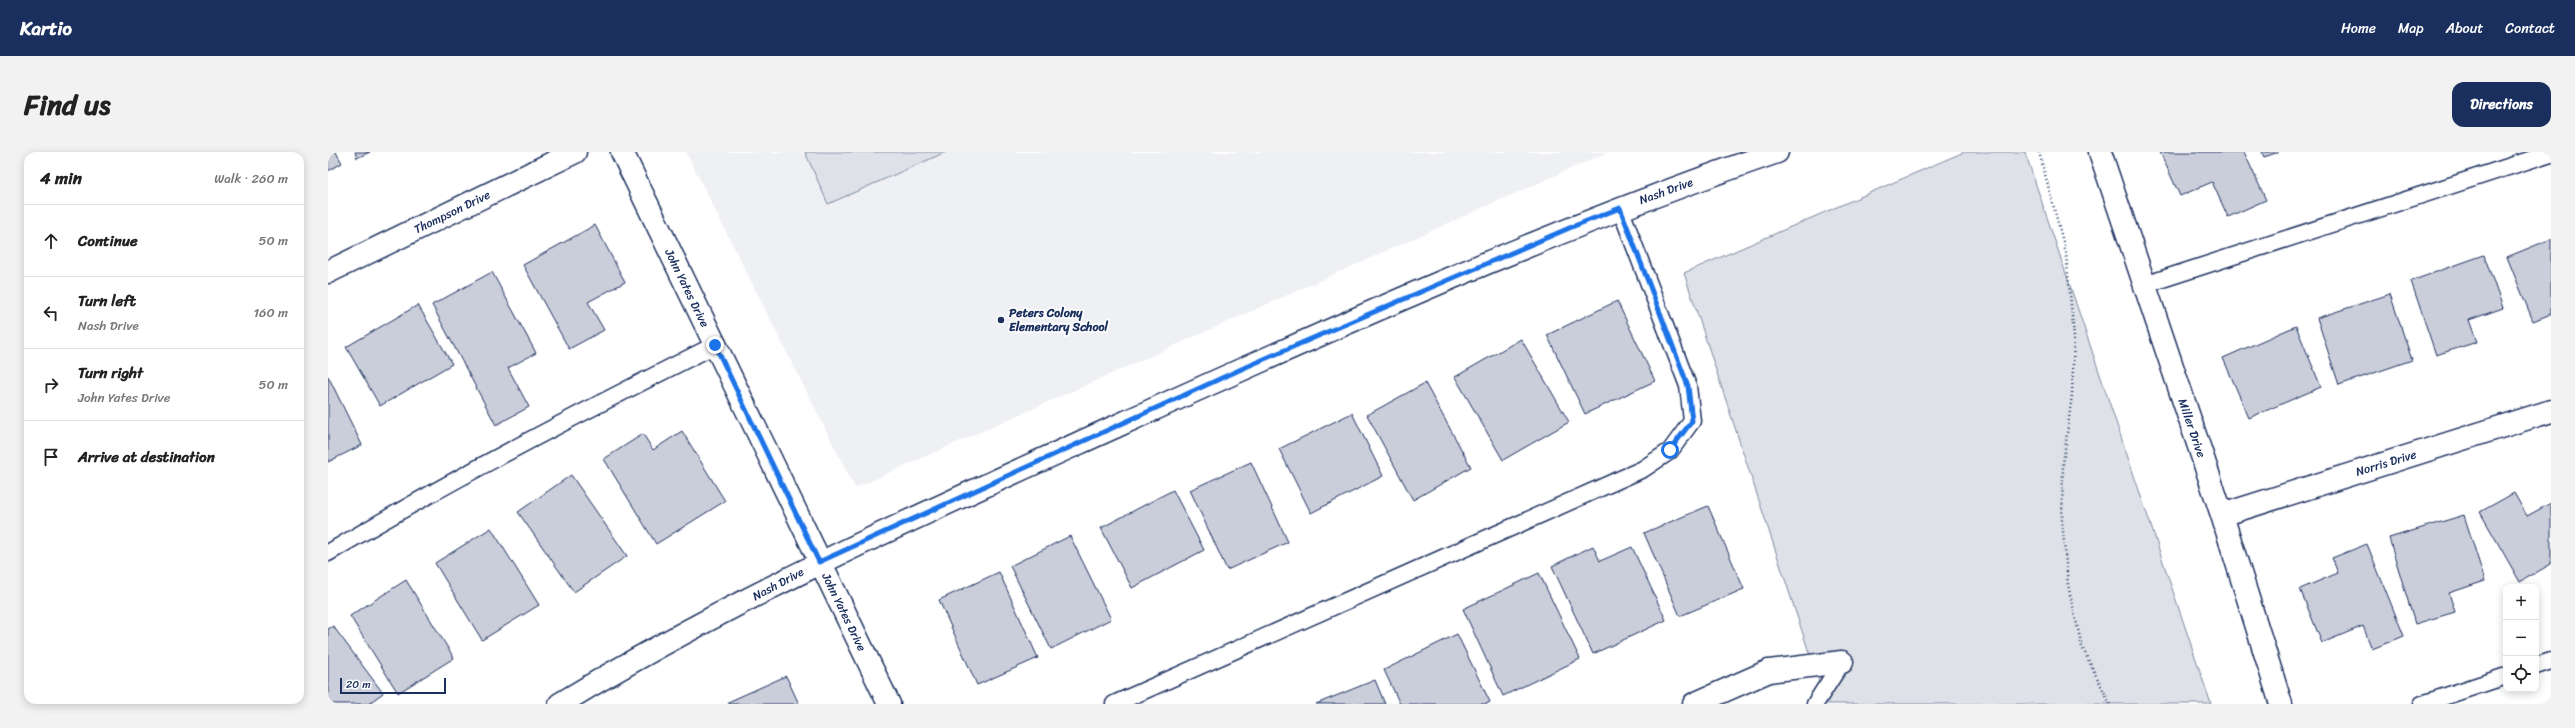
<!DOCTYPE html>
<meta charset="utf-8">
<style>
:root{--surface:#fff;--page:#f2f2f2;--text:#222;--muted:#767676;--line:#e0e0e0;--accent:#1b2f5e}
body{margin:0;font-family:Sriracha,sans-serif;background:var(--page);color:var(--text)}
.controls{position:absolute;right:12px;bottom:12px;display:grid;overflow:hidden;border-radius:8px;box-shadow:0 2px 10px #0003}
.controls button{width:36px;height:36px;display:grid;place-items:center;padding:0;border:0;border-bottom:1px solid var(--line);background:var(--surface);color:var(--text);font:20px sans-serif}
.scale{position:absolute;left:12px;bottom:10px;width:106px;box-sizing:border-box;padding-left:4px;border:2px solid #1b2f5e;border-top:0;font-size:11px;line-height:14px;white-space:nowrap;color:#1b2f5e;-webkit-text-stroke:3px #fff;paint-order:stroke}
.stop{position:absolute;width:12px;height:12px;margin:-9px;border:3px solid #1a73e8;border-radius:50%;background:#fff}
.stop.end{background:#1a73e8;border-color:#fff;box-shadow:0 1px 4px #0008}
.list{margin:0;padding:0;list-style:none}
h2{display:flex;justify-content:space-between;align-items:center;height:52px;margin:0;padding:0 16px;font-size:17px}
h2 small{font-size:13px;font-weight:400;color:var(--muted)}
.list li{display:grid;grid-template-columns:26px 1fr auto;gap:12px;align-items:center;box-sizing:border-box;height:72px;padding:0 16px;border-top:1px solid var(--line)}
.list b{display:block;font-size:15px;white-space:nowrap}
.list p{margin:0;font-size:13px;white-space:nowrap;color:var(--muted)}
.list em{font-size:13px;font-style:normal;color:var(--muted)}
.icon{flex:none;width:22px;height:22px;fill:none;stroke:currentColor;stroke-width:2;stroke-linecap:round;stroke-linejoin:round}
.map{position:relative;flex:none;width:2223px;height:552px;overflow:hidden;border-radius:12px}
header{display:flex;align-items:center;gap:24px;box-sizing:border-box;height:56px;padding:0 20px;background:var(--accent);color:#fff}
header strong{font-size:19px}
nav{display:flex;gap:22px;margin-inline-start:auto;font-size:14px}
.intro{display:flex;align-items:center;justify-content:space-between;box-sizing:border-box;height:96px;padding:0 24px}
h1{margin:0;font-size:28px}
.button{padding:10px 18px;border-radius:12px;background:var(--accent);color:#fff;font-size:14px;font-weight:700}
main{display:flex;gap:24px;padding:0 24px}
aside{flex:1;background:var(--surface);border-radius:12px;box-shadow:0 2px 10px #0003}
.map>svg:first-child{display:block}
</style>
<header>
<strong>Kartio</strong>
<nav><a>Home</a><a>Map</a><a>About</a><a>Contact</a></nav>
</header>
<div class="intro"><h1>Find us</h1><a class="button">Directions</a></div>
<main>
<aside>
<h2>4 min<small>Walk · 260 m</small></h2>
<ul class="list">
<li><svg class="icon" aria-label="ahead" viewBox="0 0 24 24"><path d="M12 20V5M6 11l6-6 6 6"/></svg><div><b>Continue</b></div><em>50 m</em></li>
<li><svg class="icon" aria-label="left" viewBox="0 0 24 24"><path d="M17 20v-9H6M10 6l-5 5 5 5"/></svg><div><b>Turn left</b><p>Nash Drive</p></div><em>160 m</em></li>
<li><svg class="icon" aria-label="right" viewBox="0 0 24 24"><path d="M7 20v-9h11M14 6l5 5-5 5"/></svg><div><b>Turn right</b><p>John Yates Drive</p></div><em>50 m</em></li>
<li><svg class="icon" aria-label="arrive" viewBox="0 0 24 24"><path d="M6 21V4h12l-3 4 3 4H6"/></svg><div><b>Arrive at destination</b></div></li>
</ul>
</aside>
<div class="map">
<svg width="2223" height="552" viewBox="0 0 2223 552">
<rect width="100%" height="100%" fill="#fff"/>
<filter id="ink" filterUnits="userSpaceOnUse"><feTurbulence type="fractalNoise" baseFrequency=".025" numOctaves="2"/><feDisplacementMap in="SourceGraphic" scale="8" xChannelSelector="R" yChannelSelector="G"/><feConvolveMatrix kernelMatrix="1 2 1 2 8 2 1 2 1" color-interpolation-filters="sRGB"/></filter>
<g filter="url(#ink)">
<path fill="#eff0f4" d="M358,0H1280L527,336Z"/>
<path fill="#dee1e7" stroke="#7c88a2" d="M477,0H618L500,52Z
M1636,0H1697L1883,552H1498L1356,121Z"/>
<path fill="#caceda" stroke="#1b2f5e" d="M0,0H8L14,11L0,19Z
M27,0H42L29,6Z
M1832,0H1916L1938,48L1900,65L1884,30L1852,44Z
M1934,0H1951L1936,5Z
M267,73L297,130L260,150L276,178L241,197L195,113Z
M2223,87V162L2205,169L2179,105Z
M2156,103L2175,156L2141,168L2149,190L2108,203L2083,129Z
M164,120L208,201L180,216L201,255L168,273L104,153Z
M2062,142L2084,208L2011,233L1989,166Z
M1289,149L1327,229L1257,262L1219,183Z
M90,153L124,212L52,254L18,195Z
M1968,174L1993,235L1921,266L1895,206Z
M1193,187L1241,270L1175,308L1127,225Z
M0,224L34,293L0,310Z
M1097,231L1143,315L1085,348L1039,263Z
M1024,261L1055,324L983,361L951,297Z
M354,279L397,349L328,392L276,307L315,282L325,298Z
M923,310L960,390L899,418L862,338Z
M243,323L299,404L246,440L190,360Z
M845,338L876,398L804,436L773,376Z
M2186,341L2199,364L2223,351V412L2192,430L2152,360Z
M1380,354L1416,437L1352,464L1316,381Z
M2136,363L2157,429L2121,441L2127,460L2087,472L2061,386Z
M163,376L211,453L154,488L107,411Z
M742,384L783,467L723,497L682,414Z
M2039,392L2076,484L2044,497L2035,474L1994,491L1972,437L2010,421L2004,406Z
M1265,394L1272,409L1304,395L1338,468L1265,502L1224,414Z
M671,420L710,506L649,533L611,448Z
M1211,421L1252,507L1175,544L1135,457Z
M78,428L126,506L70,541L22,464Z
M5,474L55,541L40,552H0V477Z
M1129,482L1162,550L1158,552H1072L1056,518Z
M458,524L471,552H401L400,550Z
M1047,528L1057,552H988Z"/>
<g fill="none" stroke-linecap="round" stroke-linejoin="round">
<defs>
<path id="service" d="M1816,133L2223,1
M0,401C126,326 256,259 387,193
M2208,514L2223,509
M786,552L1315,317L1342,299L1364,269L1360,234L1292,56
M1487,552L1514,510
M2094,552L2178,524"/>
<path id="minor" d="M294,0L561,552
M1772,0L1894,363L1953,552
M0,120L247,0
M1894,363L2223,259
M1366,552L1441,519L1514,510"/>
<path id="tertiary" d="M232,552C410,443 601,359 791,273C1007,175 1224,77 1449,0"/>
</defs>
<use href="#service" stroke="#1b2f5e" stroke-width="19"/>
<use href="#minor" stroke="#1b2f5e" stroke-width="25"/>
<use href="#tertiary" stroke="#1b2f5e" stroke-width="25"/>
<path stroke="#1b2f5e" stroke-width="2.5" stroke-dasharray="1 3" stroke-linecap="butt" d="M1711,0L1738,101L1746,184L1744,243L1735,312L1734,369L1740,433L1754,495L1782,552"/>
<use href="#service" stroke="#fff" stroke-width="16"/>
<use href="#minor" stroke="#fff" stroke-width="22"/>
<use href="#tertiary" stroke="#fff" stroke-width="22"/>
</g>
</g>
<g fill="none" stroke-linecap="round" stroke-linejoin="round" filter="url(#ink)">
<path stroke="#1a73e8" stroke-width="5" d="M387,193L491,410L920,214L1246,74L1292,56L1360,234L1364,269L1342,298"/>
</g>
<circle fill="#1b2f5e" stroke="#fff" stroke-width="1.5" cx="673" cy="168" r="4"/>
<g text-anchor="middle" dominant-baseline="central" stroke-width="3.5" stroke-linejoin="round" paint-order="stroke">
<g font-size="12" fill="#1b2f5e" stroke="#fff">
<text transform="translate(1338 39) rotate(-20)">Nash Drive</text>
<text transform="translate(124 60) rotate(-26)">Thompson Drive</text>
<text transform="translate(359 136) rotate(64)">John Yates Drive</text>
<text transform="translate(1864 276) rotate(71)">Miller Drive</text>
<text transform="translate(2058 311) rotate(-17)">Norris Drive</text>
<text transform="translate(450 432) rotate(-28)">Nash Drive</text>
<text transform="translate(516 460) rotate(64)">John Yates Drive</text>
</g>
<g font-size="12" font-weight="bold" fill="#1b2f5e" stroke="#fff" text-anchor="start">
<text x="681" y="161">Peters Colony<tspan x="681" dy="14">Elementary School</tspan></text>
</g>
</g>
</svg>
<div class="controls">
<button>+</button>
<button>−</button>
<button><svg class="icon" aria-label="locate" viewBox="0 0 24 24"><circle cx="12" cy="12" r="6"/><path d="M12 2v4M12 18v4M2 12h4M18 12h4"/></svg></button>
</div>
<div class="scale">20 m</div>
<div class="stop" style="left:1342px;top:298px"></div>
<div class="stop end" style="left:387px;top:193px"></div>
</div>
</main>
